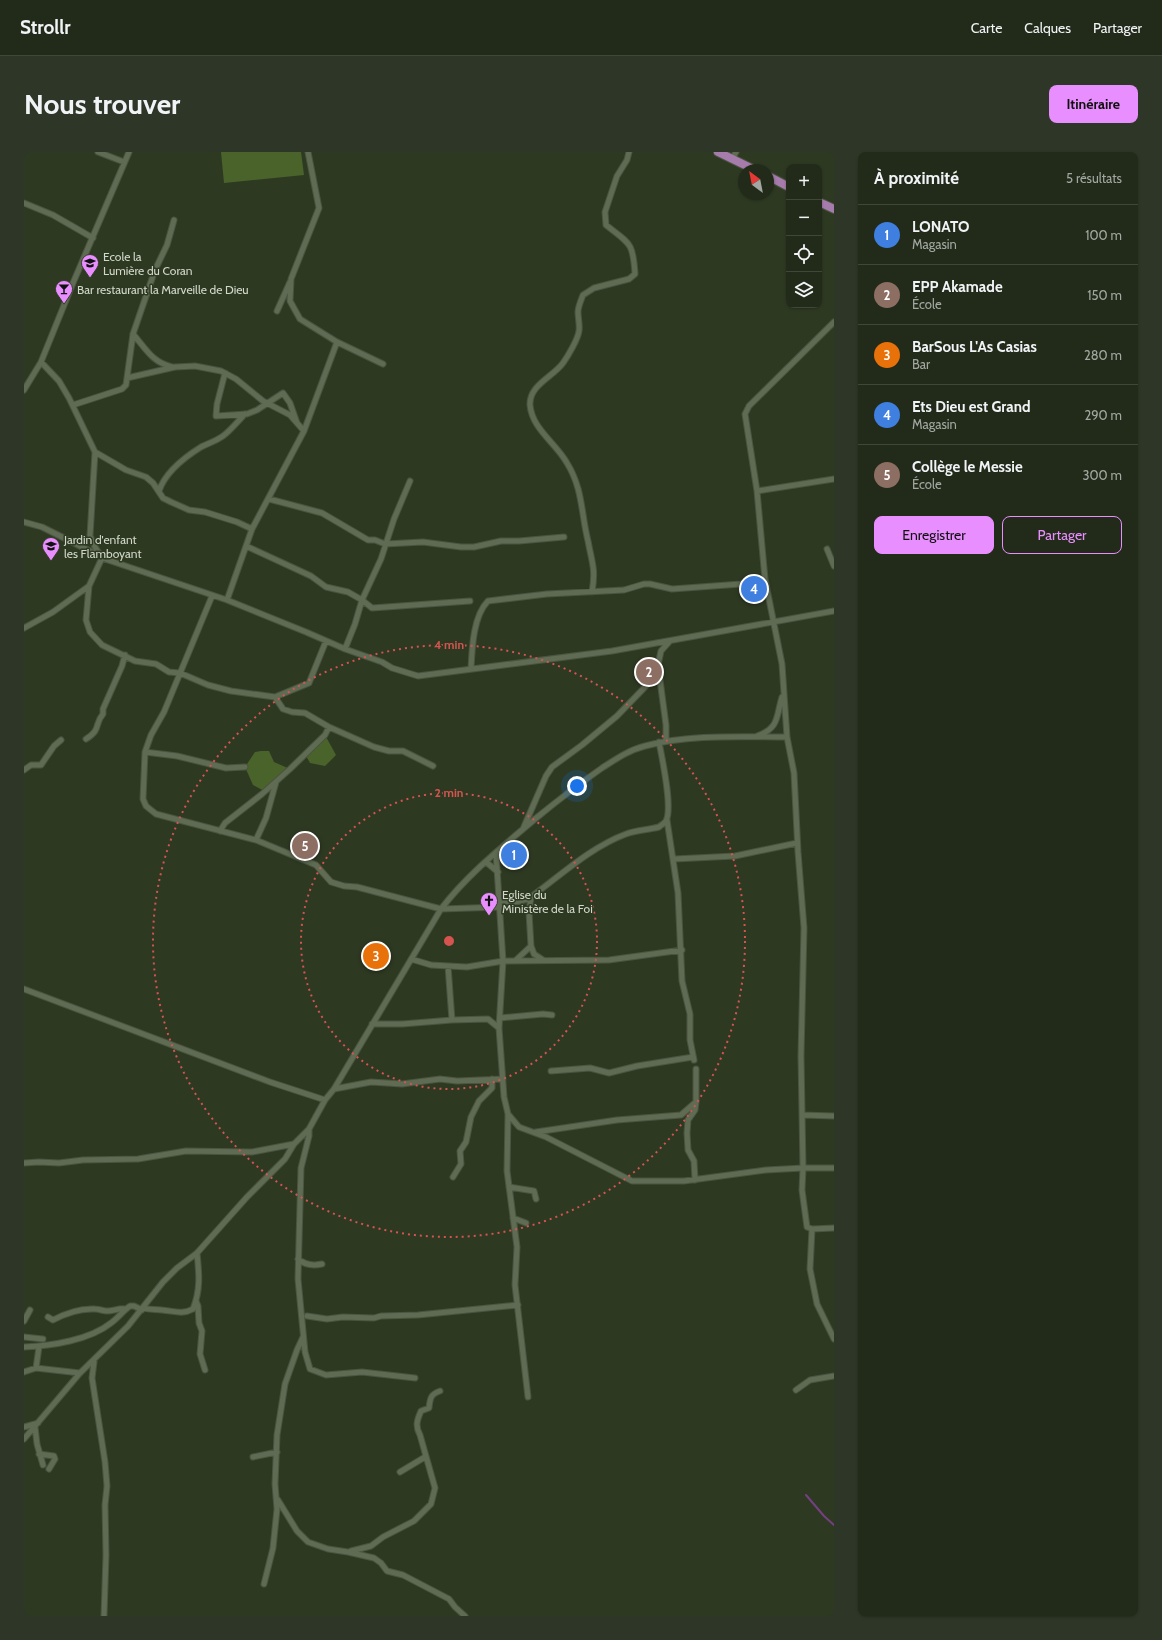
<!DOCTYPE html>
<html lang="fr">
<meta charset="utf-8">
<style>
:root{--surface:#222b1a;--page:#2e3727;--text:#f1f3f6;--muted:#a2a7a2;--line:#3f4739;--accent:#e98efe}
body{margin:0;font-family:Cabin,sans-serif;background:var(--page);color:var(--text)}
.controls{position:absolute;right:12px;top:12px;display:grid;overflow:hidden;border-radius:8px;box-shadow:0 1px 3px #0004}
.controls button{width:36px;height:36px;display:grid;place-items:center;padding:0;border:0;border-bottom:1px solid var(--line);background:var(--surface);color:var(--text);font:20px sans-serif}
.compass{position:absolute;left:714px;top:12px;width:36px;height:36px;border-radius:50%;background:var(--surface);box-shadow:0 1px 3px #0004;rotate:328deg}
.you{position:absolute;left:553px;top:634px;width:14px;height:14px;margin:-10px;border:3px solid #fff;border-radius:50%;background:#1a73e8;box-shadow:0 0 0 6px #1a73e833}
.badge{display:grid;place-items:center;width:26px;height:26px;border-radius:50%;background:var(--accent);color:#fff;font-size:13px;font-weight:700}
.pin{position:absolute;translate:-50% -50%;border:2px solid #fff;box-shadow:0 1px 4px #0006}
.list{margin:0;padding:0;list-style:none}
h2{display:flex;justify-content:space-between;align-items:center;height:52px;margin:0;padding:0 16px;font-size:17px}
h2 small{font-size:13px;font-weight:400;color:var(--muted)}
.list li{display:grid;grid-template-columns:26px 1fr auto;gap:12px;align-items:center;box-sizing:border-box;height:60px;padding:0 16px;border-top:1px solid var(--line)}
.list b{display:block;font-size:15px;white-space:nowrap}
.list p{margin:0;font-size:13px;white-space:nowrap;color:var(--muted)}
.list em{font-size:13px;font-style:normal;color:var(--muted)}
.actions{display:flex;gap:8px;padding:12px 16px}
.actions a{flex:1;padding:9px 0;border:1px solid var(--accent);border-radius:8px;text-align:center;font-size:14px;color:var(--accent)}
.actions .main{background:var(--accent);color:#111}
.icon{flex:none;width:22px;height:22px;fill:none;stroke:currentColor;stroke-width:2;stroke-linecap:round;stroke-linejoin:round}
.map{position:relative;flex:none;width:810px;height:1464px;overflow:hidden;border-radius:8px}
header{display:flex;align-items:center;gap:24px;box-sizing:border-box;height:56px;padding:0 20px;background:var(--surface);border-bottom:1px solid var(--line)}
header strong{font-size:19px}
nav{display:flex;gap:22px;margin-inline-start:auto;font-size:14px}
.intro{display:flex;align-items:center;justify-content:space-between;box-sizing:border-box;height:96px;padding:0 24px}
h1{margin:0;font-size:28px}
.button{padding:10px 18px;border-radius:8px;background:var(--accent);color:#111;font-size:14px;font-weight:700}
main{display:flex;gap:24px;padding:0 24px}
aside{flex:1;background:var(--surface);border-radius:8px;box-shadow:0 1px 3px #0004}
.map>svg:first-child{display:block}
</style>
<header>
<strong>Strollr</strong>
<nav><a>Carte</a><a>Calques</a><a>Partager</a></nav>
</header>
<div class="intro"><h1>Nous trouver</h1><a class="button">Itinéraire</a></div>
<main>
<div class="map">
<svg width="810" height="1464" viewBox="0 0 810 1464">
<rect width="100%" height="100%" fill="#2e3922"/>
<path fill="#4a632b" d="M197,0H277L280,23L200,31Z
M301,583L312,603L301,614L286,611L281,602Z
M237,599H245L250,610L266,617L242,640L229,633L221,615L231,600Z"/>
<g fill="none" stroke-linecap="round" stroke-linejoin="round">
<path stroke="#744081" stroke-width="2" d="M782,1343L800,1364L810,1373"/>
<defs>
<path id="street" d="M74,0L100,10
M284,0L295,56L267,127L266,149L276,167L313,190L359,212
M708,7L712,0
M0,51L29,63L69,86
M253,159L266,130
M109,182C122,197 128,210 148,215
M201,221L193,252L192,264L223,262L233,258L259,241L266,251L273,271
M103,226L151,215L171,214L197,219L212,227L239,249L266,263L280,279
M0,238L17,210L49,131L105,0
M49,253L98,237L102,233L109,182L131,118L143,93L150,68
M71,300L102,318L122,325L129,331L139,346L147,350L165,358L181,360L213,370L228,377
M386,329L370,367L357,407L338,448L348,456L446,449
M135,339C141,321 161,305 177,295C185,291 192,289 199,284C207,278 214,269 221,262
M733,339L810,327
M245,347L298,361L344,388H351L361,392L399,390L437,395H450L477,389H495L540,385
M0,370L18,375L84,408L203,448L282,480L321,497L358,510L368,516L394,524L588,499L810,459
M222,394L287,424L302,435L324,440L338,448L331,472L321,497
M803,397L810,414
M65,434L62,468L66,480L78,493L111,509L132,512L145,520L156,521L184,533L207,539L251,545L259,557L268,560L281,561L305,575L350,595L365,599H379L409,614
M568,440C572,417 568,411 564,389C557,361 559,337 543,311C532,291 508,277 506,253C505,233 529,225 539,211C544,204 554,187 555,179C556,173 554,166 554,160C554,155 557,148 559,143L570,136L605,127L611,122C609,90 606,92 582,73L581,60L593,24L603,8L605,0
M188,444L140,560L127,583L121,600L119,647L122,654L132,662L232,688L292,713L307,730L320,734L333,735L417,757L476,755
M203,448L228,377L280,279L313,190
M0,476L29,460L65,434L78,406L71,395L66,384L71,300L45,246L35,229L17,210
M447,517C448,497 449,464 464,449L523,442L600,438L620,432H626L648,437L717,432L741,427
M251,545L285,531L302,489
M733,584C756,576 752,564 758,545
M763,585L770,621L774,700L780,776L777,904L779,1016H810
M62,587C78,577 70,572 79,562V557L98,514L101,503
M642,589V573L634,513L637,499L646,489
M121,600L153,604L202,616L221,615
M0,618L7,613H17L30,594L37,588
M643,668L654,741L658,829L666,862V888L670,908
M499,677L522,624L528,615L558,593L593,564L622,534L634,513
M196,679L201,671L238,642L266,617L301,583L305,575
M232,688L242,666L252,630
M472,701L479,809L475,876L480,945L484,962L495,975L522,985L608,1029H660L742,1018L779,1016L778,1038L783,1075L788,1077L810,1076
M650,707L711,704L773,691
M462,710L474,720
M475,748C488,751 495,751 507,745C537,723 567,695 602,682C612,678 624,678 635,675C637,673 640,672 642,669C649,656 638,606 635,590
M507,794L510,802L519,808
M387,807L407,813L443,815L479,809L585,808L658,798
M492,808L507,794L505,760L507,745
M424,814L428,868
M0,837L246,930L301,948
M476,866L519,862L528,863
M348,872H378L428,868L464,867L475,876
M527,919L566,916L585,921L613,914L669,905
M310,937L347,930L378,932L416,927L433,929L479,927
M484,962L483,1019L493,1095L491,1133L504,1245
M778,963L810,964
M285,977V984L277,1016L274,1127L281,1200L286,1217L302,1223L338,1220L391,1226
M512,980L593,968L657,963L672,950V917
M0,1011L15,1010L35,1011L59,1008L114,1007L162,999L228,1000L270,992
M429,1025L437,1012L436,999L442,990L447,965L455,949L468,936V927
M671,1028L670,1009L664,998L663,981L664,968L671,958L672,950
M485,1035L510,1039L512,1047
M489,1066L502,1071
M788,1077L786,1117L793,1152L810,1187
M274,1107C281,1113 289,1114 298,1112
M172,1149L174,1154L175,1171L178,1179L176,1202L181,1218
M119,1156C126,1158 131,1157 138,1158C150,1159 158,1163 169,1157C177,1137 175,1121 173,1101
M283,1164L303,1167L319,1165L350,1166L357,1164L394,1163L494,1153
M24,1165L29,1168C42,1161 55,1156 71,1157C75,1157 79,1159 83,1159C90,1159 94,1156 101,1157
M0,1169L6,1158
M0,1185L19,1187
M0,1195C27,1194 66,1188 87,1171C94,1166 99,1159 106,1154H110L118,1158
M70,1210L68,1226L81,1310L83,1334L81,1353L82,1403L80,1464
M12,1216L15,1195
M0,1220L12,1216L56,1221
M772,1238L786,1228L810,1224
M0,1275L14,1271
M11,1275L13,1292L19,1313
M0,1287L56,1221L104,1174L139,1130L153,1116L173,1101L223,1045L261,1007L270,992L285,977L301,948L310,937L417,757C443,723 478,695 511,667C533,649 555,632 578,616C592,607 605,598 621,594C666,582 716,585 763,585L758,512L741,427L733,339L721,262L725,254L810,170
M15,1302L30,1304L31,1307L25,1317
M229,1305L253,1300
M376,1320L401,1305
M254,1348L273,1379L284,1390L304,1397L324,1400L350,1406L357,1411L363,1419L379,1423L425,1447L431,1455L441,1464
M327,1399L347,1394L359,1385L390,1369L407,1352L411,1336L396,1283C391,1274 393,1268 397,1259L405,1256C406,1246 407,1242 416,1239
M240,1432L249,1396L253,1357L251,1332L253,1283L261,1232L273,1198L279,1185"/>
<path id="primary" d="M694,0L731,18
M744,24L765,35
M795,50L810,57"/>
</defs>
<use href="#street" stroke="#4a5440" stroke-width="7"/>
<use href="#primary" stroke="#4a5440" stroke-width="10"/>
<use href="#street" stroke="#5f6b52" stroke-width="5"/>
<use href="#primary" stroke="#a67cac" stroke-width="8"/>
</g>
<g fill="none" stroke="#d55450" stroke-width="2" stroke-dasharray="2 4">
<circle cx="425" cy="789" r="148"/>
<circle cx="425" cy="789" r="296"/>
</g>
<defs>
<symbol id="school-pin" viewBox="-11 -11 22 30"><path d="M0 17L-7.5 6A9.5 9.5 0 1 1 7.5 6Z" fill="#e98efe" stroke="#2e3922"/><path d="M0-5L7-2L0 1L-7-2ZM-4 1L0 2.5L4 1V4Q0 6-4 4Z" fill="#111"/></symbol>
<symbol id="bar-pin" viewBox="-11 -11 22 30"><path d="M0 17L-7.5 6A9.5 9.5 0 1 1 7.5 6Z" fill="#e98efe" stroke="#2e3922"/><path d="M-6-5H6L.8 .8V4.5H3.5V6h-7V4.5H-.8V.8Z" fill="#111"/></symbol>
<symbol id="church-pin" viewBox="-11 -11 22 30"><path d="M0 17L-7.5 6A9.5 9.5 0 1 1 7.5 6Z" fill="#e98efe" stroke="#2e3922"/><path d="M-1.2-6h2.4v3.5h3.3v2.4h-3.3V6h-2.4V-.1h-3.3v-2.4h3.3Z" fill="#111"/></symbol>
</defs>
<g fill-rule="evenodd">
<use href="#school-pin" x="56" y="101" width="20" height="27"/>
<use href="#bar-pin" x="30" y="127" width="20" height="27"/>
<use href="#school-pin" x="17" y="384" width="20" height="27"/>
<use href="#church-pin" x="455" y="739" width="20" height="27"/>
</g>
<g text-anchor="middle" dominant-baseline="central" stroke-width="3" stroke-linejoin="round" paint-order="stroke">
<g font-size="12" fill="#d1d8ca" stroke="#2e3922" text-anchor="start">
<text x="79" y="104">Ecole la<tspan x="79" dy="14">Lumière du Coran</tspan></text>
<text x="53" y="137">Bar restaurant la Marveille de Dieu</text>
<text x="40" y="387">Jardin d'enfant<tspan x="40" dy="14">les Flamboyant</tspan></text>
<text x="478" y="742">Eglise du<tspan x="478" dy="14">Ministère de la Foi</tspan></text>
</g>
</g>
<circle cx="425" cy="789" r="6" fill="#d55450" stroke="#2e3922" stroke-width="2"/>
<g font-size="12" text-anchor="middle" font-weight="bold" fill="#d55450" stroke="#2e3922" stroke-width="3" stroke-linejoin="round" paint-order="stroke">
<text x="425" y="497">4 min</text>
<text x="425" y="645">2 min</text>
</g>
</svg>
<div class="controls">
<button>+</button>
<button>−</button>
<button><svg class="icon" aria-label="locate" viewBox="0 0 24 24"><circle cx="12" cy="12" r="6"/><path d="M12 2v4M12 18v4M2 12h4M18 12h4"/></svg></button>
<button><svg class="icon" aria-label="layers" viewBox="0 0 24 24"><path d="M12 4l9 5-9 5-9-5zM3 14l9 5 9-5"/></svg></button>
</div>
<svg class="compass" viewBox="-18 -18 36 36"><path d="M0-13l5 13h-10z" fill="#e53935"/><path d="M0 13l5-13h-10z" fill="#a2a7a2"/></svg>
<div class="you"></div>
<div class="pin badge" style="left:490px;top:703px;background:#3f7fe0">1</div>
<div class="pin badge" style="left:625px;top:520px;background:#8d6e63">2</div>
<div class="pin badge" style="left:352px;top:804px;background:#e8710a">3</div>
<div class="pin badge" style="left:730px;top:437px;background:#3f7fe0">4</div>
<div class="pin badge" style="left:281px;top:694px;background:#8d6e63">5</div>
</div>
<aside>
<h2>À proximité<small>5 résultats</small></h2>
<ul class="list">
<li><span class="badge" style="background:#3f7fe0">1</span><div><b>LONATO</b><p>Magasin</p></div><em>100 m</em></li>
<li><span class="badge" style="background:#8d6e63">2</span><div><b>EPP Akamade</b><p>École</p></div><em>150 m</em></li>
<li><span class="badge" style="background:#e8710a">3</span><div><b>BarSous L'As Casias</b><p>Bar</p></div><em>280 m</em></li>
<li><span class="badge" style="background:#3f7fe0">4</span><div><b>Ets Dieu est Grand</b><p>Magasin</p></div><em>290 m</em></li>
<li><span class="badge" style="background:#8d6e63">5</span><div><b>Collège le Messie</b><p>École</p></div><em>300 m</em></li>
</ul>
<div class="actions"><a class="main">Enregistrer</a><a>Partager</a></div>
</aside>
</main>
